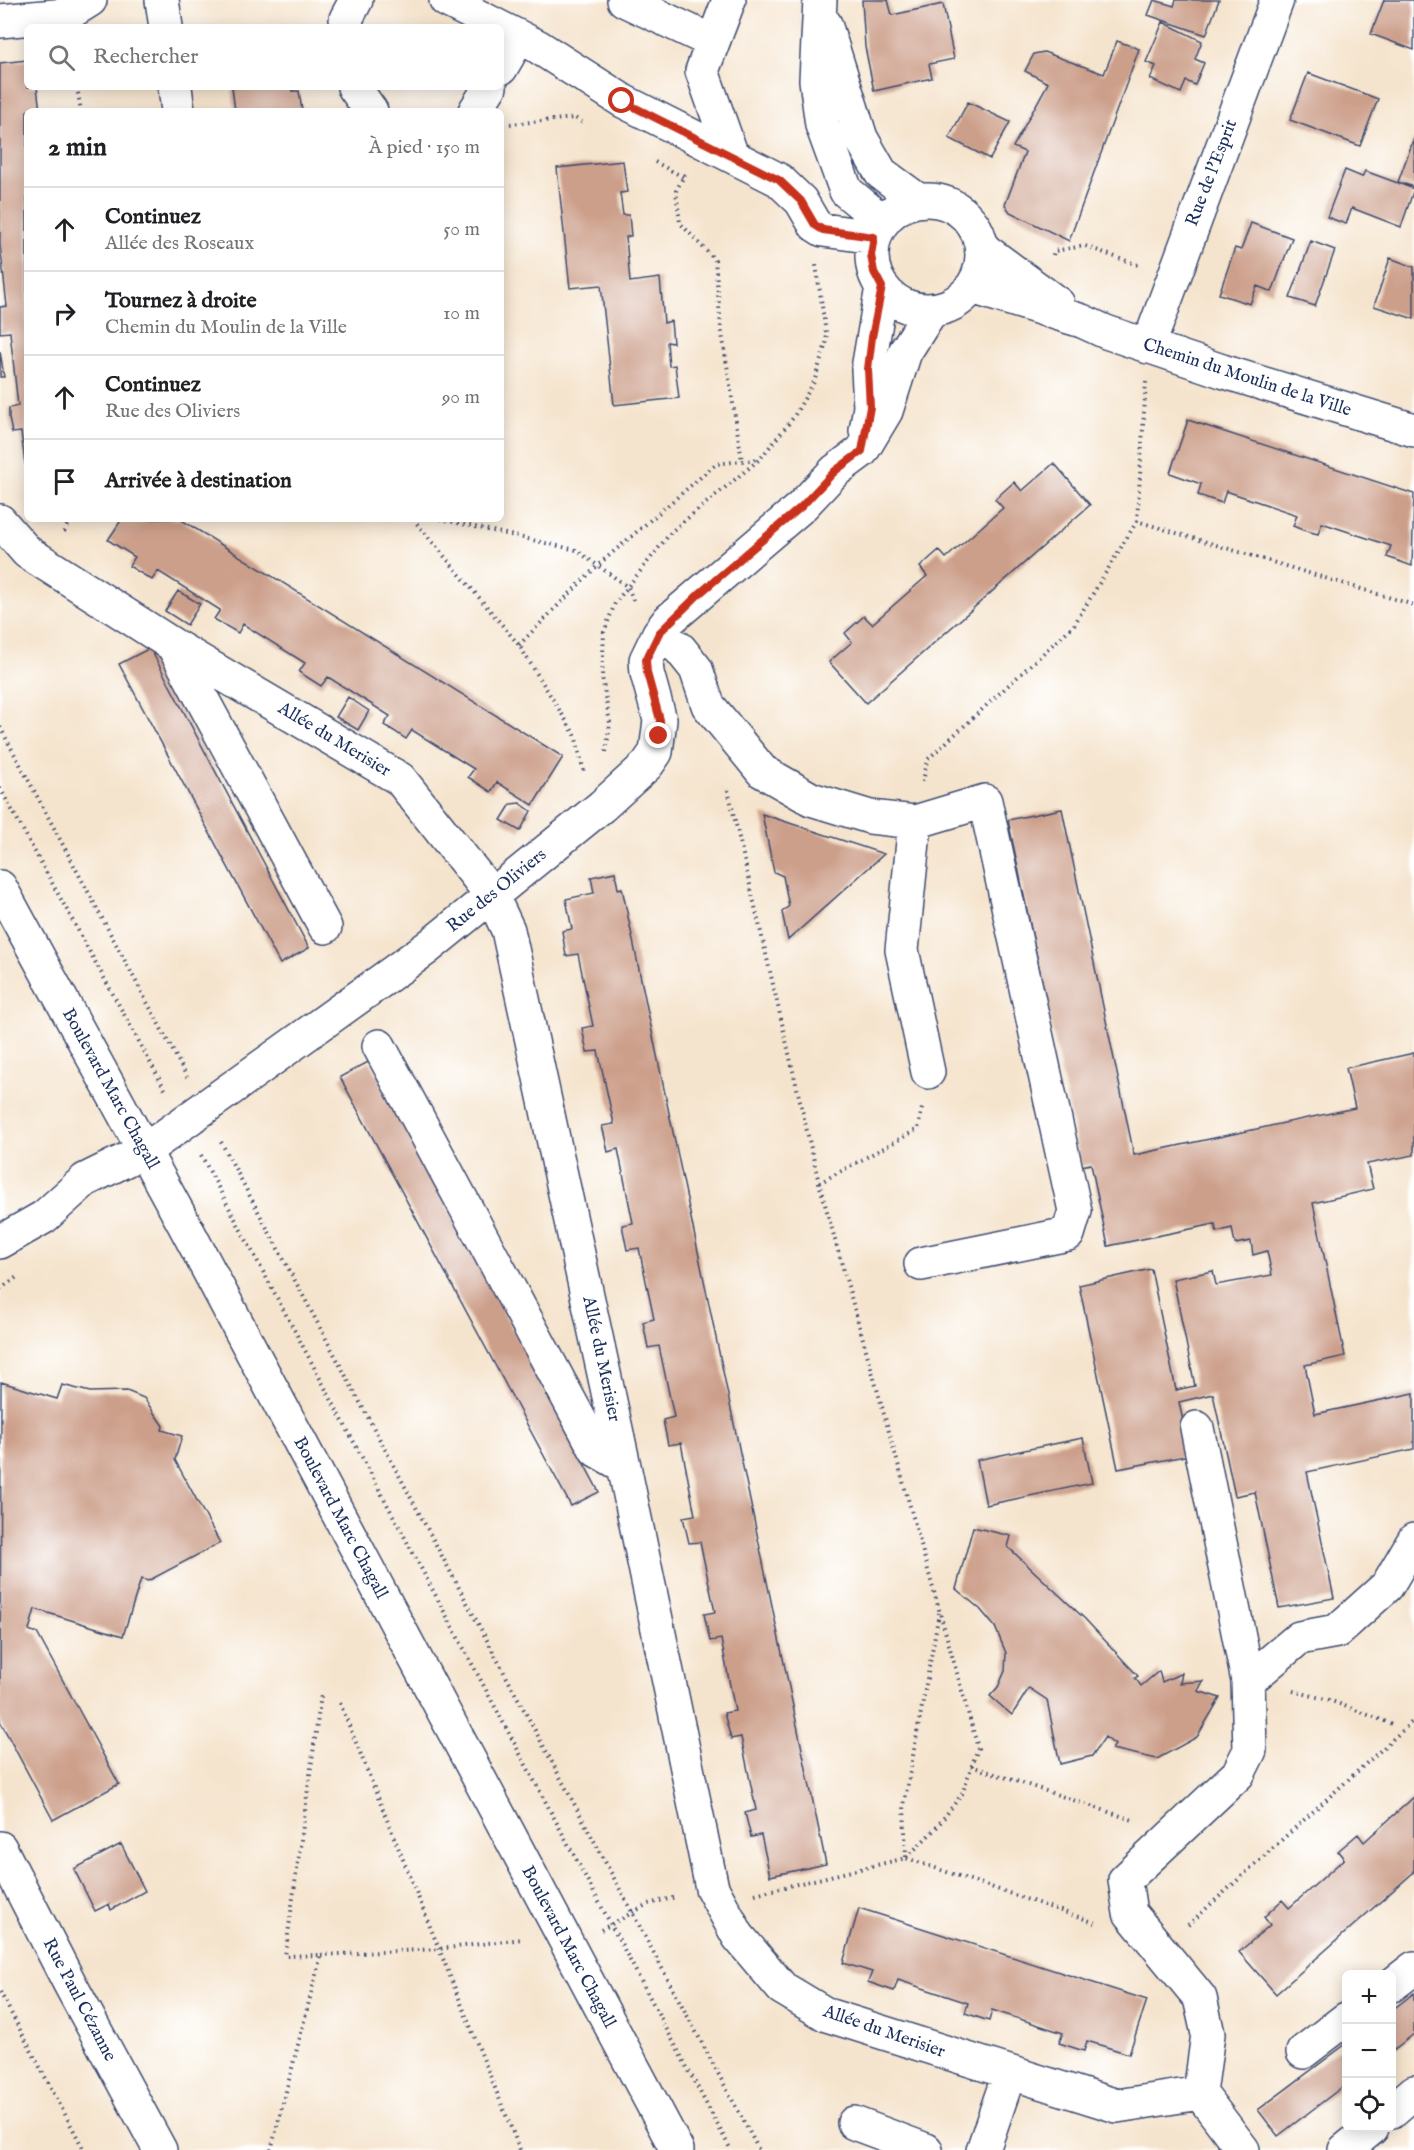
<!DOCTYPE html>
<html lang="fr">
<meta charset="utf-8">
<style>
:root{--surface:#fff;--page:#f6f6f6;--text:#202124;--muted:#757577;--line:#e0e0e0}
body{margin:0;font-family:"IM FELL English",serif;background:var(--page);color:var(--text)}
.controls{position:absolute;right:18px;bottom:18px;display:grid;overflow:hidden;border-radius:9px;box-shadow:0 3px 15px #0003}
.controls button{width:54px;height:54px;display:grid;place-items:center;padding:0;border:0;border-bottom:2px solid var(--line);background:var(--surface);color:var(--text);font:30px sans-serif}
.stop{position:absolute;width:18px;height:18px;margin:-14px;border:4px solid #c8321e;border-radius:50%;background:#fff}
.stop.end{background:#c8321e;border-color:#fff;box-shadow:0 2px 6px #0008}
.list{margin:0;padding:0;list-style:none}
h2{display:flex;justify-content:space-between;align-items:center;height:78px;margin:0;padding:0 24px;font-size:26px}
h2 small{font-size:20px;font-weight:400;color:var(--muted)}
.list li{display:grid;grid-template-columns:39px 1fr auto;gap:18px;align-items:center;box-sizing:border-box;height:84px;padding:0 24px;border-top:2px solid var(--line)}
.list b{display:block;font-size:22px;white-space:nowrap}
.list p{margin:0;font-size:20px;white-space:nowrap;color:var(--muted)}
.list em{font-size:20px;font-style:normal;color:var(--muted)}
.icon{flex:none;width:33px;height:33px;fill:none;stroke:currentColor;stroke-width:2;stroke-linecap:round;stroke-linejoin:round}
.map{position:relative;flex:none;width:1414px;height:2150px;overflow:hidden}
.search{position:absolute;background:var(--surface);box-shadow:0 3px 15px #0003;left:24px;top:24px;width:480px;height:66px;display:flex;align-items:center;gap:15px;box-sizing:border-box;padding:0 21px;border-radius:9px;color:var(--muted);font-size:22px}
.panel{position:absolute;background:var(--surface);box-shadow:0 3px 15px #0003;left:24px;top:108px;width:480px;height:414px;border-radius:9px}
.map>svg:first-child{display:block}
</style>
<div class="map">
<svg width="1414" height="2150" viewBox="0 0 1414 2150">
<rect width="100%" height="100%" fill="#fff"/>
<filter id="ink" filterUnits="userSpaceOnUse"><feTurbulence type="fractalNoise" baseFrequency=".0167" numOctaves="2"/><feDisplacementMap in="SourceGraphic" scale="12" xChannelSelector="R" yChannelSelector="G"/><feConvolveMatrix kernelMatrix="1 2 1 2 8 2 1 2 1" color-interpolation-filters="sRGB"/></filter>
<filter id="wash" filterUnits="userSpaceOnUse"><feTurbulence type="fractalNoise" baseFrequency=".008" numOctaves="4" result="noise"/><feDisplacementMap in="SourceGraphic" scale="24" xChannelSelector="R" yChannelSelector="G"/><feGaussianBlur stdDeviation="1.35" result="paint"/><feColorMatrix in="noise" values="0 0 0 0 0 0 0 0 0 0 0 0 0 0 0 0 0 1.4 0 .05"/><feComposite in="paint" operator="in"/></filter>
<g filter="url(#wash)">
<rect width="100%" height="100%" fill="#f5e4cd"/>
<g id="blocks">
<path fill="#cc9f8a" d="M862,0H888L892,15L943,4L954,59L929,64L932,78L874,91L865,47Z
M1154,0L1174,6L1176,0H1219L1206,35L1148,15Z
M1384,0H1414V50L1371,34Z
M1163,22L1202,41L1195,59L1204,63L1195,85L1186,81L1181,93L1150,79L1156,66L1146,62Z
M1117,41L1139,49L1069,241L1010,212L1005,205L1025,152L1013,147L1048,83L1025,71L1034,54L1044,52L1104,74Z
M27,60V87H37L40,111H27V462L25,463L21,432L12,433L9,418V408L18,406L10,332L0,333V307L7,306L0,244V63Z
M1308,73L1378,99L1360,146L1290,120Z
M232,87H292V91H299L302,111H235Z
M968,102L1010,122L990,159L949,138Z
M1414,138V187L1398,182Z
M623,161L627,192L620,193L623,215H629L631,236L626,237L630,282L660,278L664,323L671,321L673,343L667,342L669,366L675,365L679,398L614,405L601,285L570,288L557,168Z
M1345,170L1362,177L1365,171L1414,189L1401,227L1352,208L1346,224L1327,217Z
M1251,223L1292,238L1272,292L1257,286L1250,304L1219,294L1235,248L1241,250Z
M1311,241L1335,250L1315,306L1290,298Z
M1390,258L1414,267V319L1374,306Z
M0,351L4,377H0Z
M1188,420L1414,494L1412,566L1387,557L1391,546L1322,523L1318,534L1303,530L1293,526L1297,515L1226,491L1222,503L1198,495L1201,484L1170,473Z
M1054,463L1090,505L866,703L829,662L852,642L845,633L864,616L872,624L927,576L920,567L931,557L939,550L946,558L1003,508L995,499L1014,482L1022,491Z
M122,519H180L563,757L533,805L497,782L491,792L468,777L474,769L412,730L406,739L394,731L384,725L390,716L328,677L321,686L299,672L305,663L243,624L238,633L214,619L220,610L158,571L152,580L129,566L135,557L108,540Z
M178,591L200,604L187,625L165,611Z
M150,648L309,948L280,964L119,664Z
M348,697L369,711L358,730L336,717Z
M520,803L531,811L520,831L501,820L511,804Z
M1062,809L1134,1155L1355,1108L1346,1068L1414,1053V1155L1367,1164L1373,1189L1313,1203L1345,1356L1305,1365L1315,1414L1414,1393V1449L1307,1472L1334,1598L1279,1608L1255,1492L1235,1496L1213,1394L1179,1402L1190,1455L1118,1469L1079,1285L1151,1269L1176,1390L1195,1386L1173,1279L1213,1271L1216,1285L1272,1275L1267,1251L1253,1255L1251,1241L1235,1244L1232,1228L1217,1232L1215,1224L1108,1246L1091,1164L1081,1166L1008,820Z
M762,814L884,854L788,940L782,912L789,906L783,876L774,872Z
M615,872L618,889L622,888L826,1864L770,1876L761,1835L751,1837L745,1813L756,1810L741,1737L731,1739L724,1713L735,1711L721,1639L710,1641L704,1614L715,1612L700,1542L689,1543L683,1517L695,1515L681,1443L668,1445L663,1420L674,1417L659,1346L648,1348L643,1322L654,1319L639,1248L627,1250L622,1225L633,1223L618,1149L608,1152L605,1138L602,1126L614,1124L598,1051L587,1052L582,1028L593,1026L578,954L566,956L562,931L572,929L566,899L594,893L591,877Z
M370,1061L599,1492L571,1506L340,1077Z
M1,1382L57,1399L62,1385L90,1392L127,1391L144,1398L163,1426L162,1430L182,1436L175,1460L220,1543L148,1581L141,1579L123,1636L35,1609L29,1630L37,1633L119,1784L53,1820L0,1721Z
M1083,1438L1092,1483L986,1505L977,1460Z
M973,1527L1011,1536L1008,1547L1085,1619L1138,1676L1135,1678L1141,1686L1159,1671L1162,1682L1182,1673L1180,1683L1203,1681L1198,1691L1220,1698L1197,1737L1157,1759L1112,1749L1115,1745L1105,1737L1092,1756L1060,1764L1047,1700L1029,1688L1012,1715L990,1696L998,1687L1005,1671L1006,1653L995,1627L980,1609L956,1589Z
M1414,1797V1872L1276,1994L1239,1952L1270,1925L1264,1917L1282,1900L1289,1908L1344,1859L1338,1851L1358,1834L1364,1842Z
M121,1844L145,1891L111,1910L109,1904L95,1911L74,1869Z
M859,1908L1147,2000L1129,2054L1087,2041L1084,2051L1059,2043L1063,2033L992,2010L989,2021L965,2013L968,2003L898,1980L894,1991L868,1982L872,1972L843,1963Z
M1414,1993V2034L1392,2051V2010Z
M1346,2044V2084L1278,2136L1258,2110Z"/>
</g>
</g>
<g filter="url(#ink)">
<use href="#blocks" fill-opacity="0" stroke="#3c4a6f" stroke-width="1.5"/>
<g fill="none" stroke-linecap="round" stroke-linejoin="round">
<defs>
<path id="minor" d="M162,0L166,27
M446,0L499,27
M624,0L713,42
M729,0L702,71L732,156
M820,0L816,80L822,125L846,191L882,221
M0,21L66,15L90,0
M825,24L861,138L881,173L918,200
M347,27L346,19L356,0
M501,28L537,46L623,101L779,180L801,201L815,225L823,230L874,237
M501,68L519,37
M175,87L178,111
M354,87L371,111
M475,111L490,87
M872 255a55 55 0 1 1 110 0a55 55 0 1 1-110 0Z
M982,248L1058,304
M972,287L1082,321L1106,332L1222,371L1414,430
M1148,347L1277,0
M866,431L870,407L868,369L882,287
M0,521L27,552L173,645L400,779L491,894L508,930L624,1466L712,1888L738,1936L782,1988L827,2015L1117,2106L1200,2093L1243,2150
M659,633L680,649L696,669L708,705L762,771L811,799L870,817L915,822L985,801L1075,1211L1068,1234L921,1264
M173,645L325,927
M915,822L902,950L928,1072
M379,1046L596,1450L624,1466
M0,1242L44,1217L85,1180L144,1151L427,948L602,806L647,765L656,752L660,720L647,673L646,660L659,633L669,620L801,507L835,471L862,451L886,411L905,352L931,311
M1197,1428L1248,1681L1250,1750L1238,1774L1125,1880L1130,1913L1200,1998L1208,2034L1200,2093
M1248,1681L1299,1638L1337,1631L1387,1586L1414,1540
M1392,1985L1414,1968
M1303,2052L1346,2019
M1392,2111L1414,2092
M854,2123L926,2150
M983,2150L1009,2074
M1345,2150L1372,2128"/>
<path id="major" d="M0,887L184,1224L677,2150
M0,1848L70,1984L160,2150"/>
</defs>
<use href="#minor" stroke="#3c4a6f" stroke-width="36"/>
<use href="#major" stroke="#3c4a6f" stroke-width="36"/>
<path stroke="#3c4a6f" stroke-width="4" stroke-dasharray="1.5 4.5" stroke-linecap="butt" d="M77,87L81,111
M510,124L575,118L585,124
M655,162L683,177
M685,174L676,191L680,223L715,260L721,327L742,461
M1053,255L1054,251L1085,246L1138,265
M1146,382L1137,521L1414,605
M413,519L519,645L575,735L584,772
M440,519L576,550L628,587L634,603
M64,532L70,519
M519,645L598,565L716,464L759,459
M0,727L187,1077
M606,752L610,723L602,677L604,632L615,603L672,531L760,459L793,418L814,382L827,340L816,265
M923,782L927,760L1074,625L1137,521
M0,788L166,1091
M728,790L819,1183L978,1748L962,1794L936,1828L906,1858
M221,1142L759,2150
M201,1155L731,2150
M819,1183L918,1129L922,1108
M0,1289L17,1277
M1293,1691L1329,1700L1392,1724
M340,1703L520,2150
M971,1766L1136,1821
M906,1857L904,1805L939,1613
M755,1894L906,1858L1096,1923
M1188,1925L1414,1720
M601,1930L648,1904L676,1897
M321,1955L439,1949L522,1939
M0,1992L84,2150
M271,2150L321,1955L285,1956L321,1695"/>
<use href="#minor" stroke="#fff" stroke-width="33"/>
<use href="#major" stroke="#fff" stroke-width="33"/>
</g>
</g>
<g fill="none" stroke-linecap="round" stroke-linejoin="round" filter="url(#ink)">
<path stroke="#c8321e" stroke-width="8" d="M622,101L779,180L801,201L815,225L823,230L874,237L871,255L874,272L882,287L872,337L868,369L870,407L862,451L835,471L801,507L699,594L659,633L646,660L647,673L660,720L659,736"/>
</g>
<g text-anchor="middle" dominant-baseline="central" stroke-width="4.5" stroke-linejoin="round" paint-order="stroke">
<g font-size="18" fill="#1b2f5e" stroke="#fff">
<text transform="translate(1212 173) rotate(-69)">Rue de l'Esprit</text>
<text transform="translate(1247 378) rotate(18)">Chemin du Moulin de la Ville</text>
<text transform="translate(334 740) rotate(31)">Allée du Merisier</text>
<text transform="translate(497 891) rotate(-39)">Rue des Oliviers</text>
<text transform="translate(110 1089) rotate(61)">Boulevard Marc Chagall</text>
<text transform="translate(601 1359) rotate(78)">Allée du Merisier</text>
<text transform="translate(340 1518) rotate(62)">Boulevard Marc Chagall</text>
<text transform="translate(568 1947) rotate(62)">Boulevard Marc Chagall</text>
<text transform="translate(79 2000) rotate(62)">Rue Paul Cézanne</text>
<text transform="translate(884 2032) rotate(19)">Allée du Merisier</text>
</g>
</g>
</svg>
<div class="controls">
<button>+</button>
<button>−</button>
<button><svg class="icon" aria-label="locate" viewBox="0 0 24 24"><circle cx="12" cy="12" r="6"/><path d="M12 2v4M12 18v4M2 12h4M18 12h4"/></svg></button>
</div>
<div class="stop" style="left:622px;top:101px"></div>
<div class="stop end" style="left:659px;top:736px"></div>
<div class="search"><svg class="icon" aria-label="search" viewBox="0 0 24 24"><circle cx="10" cy="10" r="6"/><path d="M15 15l6 6"/></svg>Rechercher</div>
<section class="panel">
<h2>2 min<small>À pied · 150 m</small></h2>
<ul class="list">
<li><svg class="icon" aria-label="ahead" viewBox="0 0 24 24"><path d="M12 20V5M6 11l6-6 6 6"/></svg><div><b>Continuez</b><p>Allée des Roseaux</p></div><em>50 m</em></li>
<li><svg class="icon" aria-label="right" viewBox="0 0 24 24"><path d="M7 20v-9h11M14 6l5 5-5 5"/></svg><div><b>Tournez à droite</b><p>Chemin du Moulin de la Ville</p></div><em>10 m</em></li>
<li><svg class="icon" aria-label="ahead" viewBox="0 0 24 24"><path d="M12 20V5M6 11l6-6 6 6"/></svg><div><b>Continuez</b><p>Rue des Oliviers</p></div><em>90 m</em></li>
<li><svg class="icon" aria-label="arrive" viewBox="0 0 24 24"><path d="M6 21V4h12l-3 4 3 4H6"/></svg><div><b>Arrivée à destination</b></div></li>
</ul>
</section>
</div>
